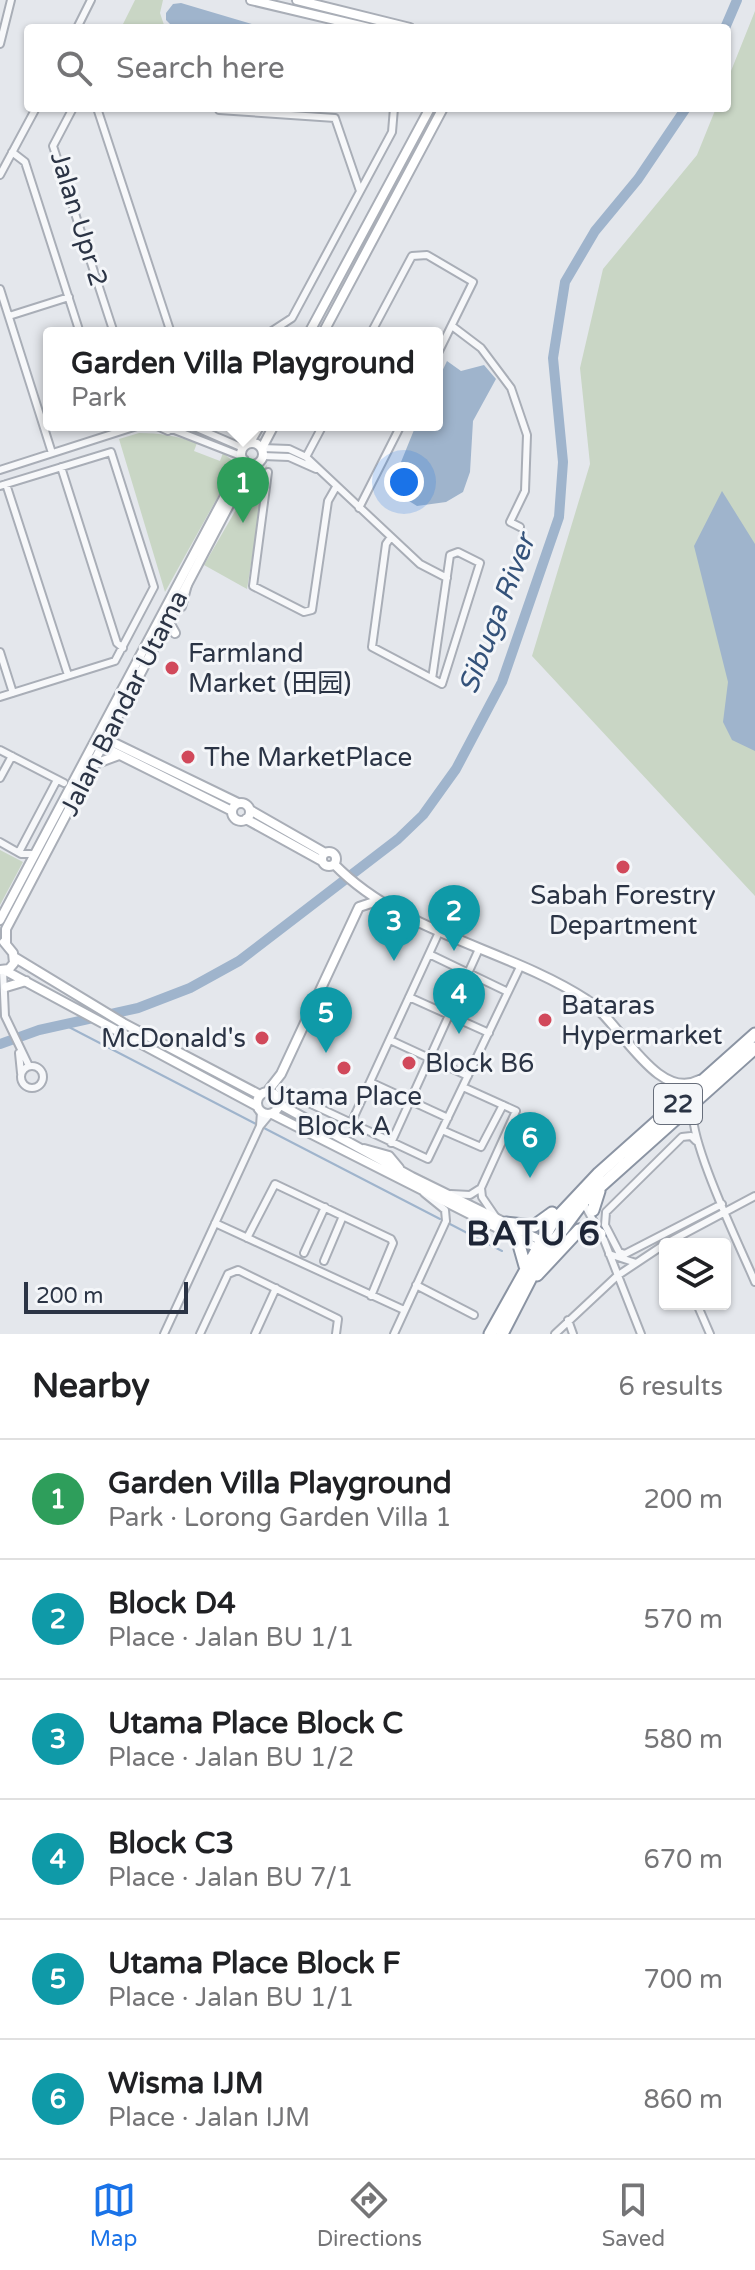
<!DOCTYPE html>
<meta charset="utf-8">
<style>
:root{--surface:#fff;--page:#f2f2f2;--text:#202124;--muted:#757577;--line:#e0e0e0;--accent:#1a73e8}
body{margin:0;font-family:"Varela Round","Noto Sans SC",sans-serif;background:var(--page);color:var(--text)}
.controls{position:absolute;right:24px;bottom:24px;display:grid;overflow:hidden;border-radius:8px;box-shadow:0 2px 6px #0004}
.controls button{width:72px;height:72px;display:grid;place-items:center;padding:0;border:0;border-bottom:2px solid var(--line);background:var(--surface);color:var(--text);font:40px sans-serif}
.scale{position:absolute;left:24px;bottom:20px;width:164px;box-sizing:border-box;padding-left:8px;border:4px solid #2b3445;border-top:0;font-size:22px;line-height:28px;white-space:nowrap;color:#2b3445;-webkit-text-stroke:6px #f4f6f9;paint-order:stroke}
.you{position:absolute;left:404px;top:482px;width:28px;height:28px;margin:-20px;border:6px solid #fff;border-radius:50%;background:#1a73e8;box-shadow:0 0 0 12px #1a73e833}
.badge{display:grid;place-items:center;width:52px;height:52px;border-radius:50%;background:var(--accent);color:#fff;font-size:26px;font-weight:700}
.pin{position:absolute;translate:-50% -66px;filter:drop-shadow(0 2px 4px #0008)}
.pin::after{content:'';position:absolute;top:42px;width:28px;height:24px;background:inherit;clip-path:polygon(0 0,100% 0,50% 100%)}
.popup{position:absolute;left:43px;top:327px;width:400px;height:104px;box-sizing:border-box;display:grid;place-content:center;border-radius:8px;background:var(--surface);filter:drop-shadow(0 2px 6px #0005);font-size:26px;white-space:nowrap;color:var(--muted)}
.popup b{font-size:30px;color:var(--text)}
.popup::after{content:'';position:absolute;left:50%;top:100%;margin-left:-16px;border:16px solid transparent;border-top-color:var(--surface)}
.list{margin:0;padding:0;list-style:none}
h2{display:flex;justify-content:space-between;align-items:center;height:104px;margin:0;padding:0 32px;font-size:34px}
h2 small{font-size:26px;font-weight:400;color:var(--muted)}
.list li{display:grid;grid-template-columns:52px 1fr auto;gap:24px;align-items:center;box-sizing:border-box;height:120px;padding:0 32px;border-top:2px solid var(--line)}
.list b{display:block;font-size:30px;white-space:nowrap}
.list p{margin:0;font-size:26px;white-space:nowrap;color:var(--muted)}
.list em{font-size:26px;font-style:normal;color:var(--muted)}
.icon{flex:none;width:44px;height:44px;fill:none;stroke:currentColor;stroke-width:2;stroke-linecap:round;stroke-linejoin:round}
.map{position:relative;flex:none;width:755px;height:1334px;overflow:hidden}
.search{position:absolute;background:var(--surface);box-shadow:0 2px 6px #0004;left:24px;right:24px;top:24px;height:88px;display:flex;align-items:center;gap:20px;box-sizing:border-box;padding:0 28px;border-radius:8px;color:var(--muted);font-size:30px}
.sheet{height:824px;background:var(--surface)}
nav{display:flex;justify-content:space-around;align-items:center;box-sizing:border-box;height:112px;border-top:2px solid var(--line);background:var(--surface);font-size:22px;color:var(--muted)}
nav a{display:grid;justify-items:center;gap:4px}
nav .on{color:var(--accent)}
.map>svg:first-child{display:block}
</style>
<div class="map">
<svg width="755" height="1334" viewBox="0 0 755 1334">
<rect width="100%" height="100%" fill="#e4e7ec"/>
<path fill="#c9d6c5" d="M135,0H163L160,13L165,28H121Z
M755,11V896L532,656L590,464L580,368L603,269L697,155L716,108H727V81Z
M139,433C159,433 178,436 197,443L194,451L220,461L223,453L233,461L231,473L165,592L119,439Z
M267,465L247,589L204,565L252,482Z
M0,850L23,862L0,905Z"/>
<path fill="#9fb4cc" d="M181,3L265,28H174L166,20V13L173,4Z
M447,361L461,371L484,365L496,379L473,421L470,472L463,492L446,502L417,506L401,496L399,467L416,425H437V382Z
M722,491L755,544V751L732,740L723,722L728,682L694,546Z"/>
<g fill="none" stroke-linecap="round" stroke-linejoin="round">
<path stroke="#9fb4cc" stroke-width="2" d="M65,1025L256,1124
M264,1128L440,1219
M448,1223L502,1251"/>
<path stroke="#9fb4cc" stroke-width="10" d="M725,28L737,0
M0,1044L39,1030L138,1008L190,988L239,961L398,839L423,815L456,769L502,682L559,517L563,462L553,358L565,282L595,231L638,179L686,108"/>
<defs>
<path id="street" d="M77,28L91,0
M0,44L11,0
M73,108L53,146L114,333
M97,108L171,333
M219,110L335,118L360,191
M12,152L25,162L80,333
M0,175L36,108
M0,289L52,453
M9,316L69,297
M452,326L481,348L511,388L527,435L525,491L510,522L520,527
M269,333L292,318L392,132L394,108
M371,333L412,256L427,255L473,282L437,355
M110,425V426
M155,425L168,431L176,425
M190,425L243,448
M172,429L241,456
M262,448L289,449L306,457L420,564L447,578
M263,456L289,457L316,469
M306,457L323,425
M61,467L117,643L123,648
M0,470L140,425
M268,472L253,586L304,612L312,610L328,501L336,487
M6,484L68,675
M0,486L111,452L154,587L115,661L0,697
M359,508L401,425
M391,537L386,544L372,647L442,684L480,563L458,552L450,555L432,679
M174,612L182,607L189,581
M0,652L13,693
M0,750L64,783
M0,778L12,756
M0,842L21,854H34
M19,852L57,780
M429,954L508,992
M3,971L5,1016L29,1066
M409,997L489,1033
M390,1040L468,1076
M19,1053L21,1073
M21 1077a11 11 0 1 1 22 0a11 11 0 1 1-22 0Z
M370,1082L448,1118
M463,1087L516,1111L481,1188
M279,1089L428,1159L520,967
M694,1106C684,1132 742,1251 755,1282
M352,1121L440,930
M260,1126L261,1112
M442,1130L481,1147L503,1105
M696,1141L691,1136L682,1137L606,1212L605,1225L619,1252L625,1254L722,1204
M391,1143L479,949
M481,1188L482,1197L497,1219
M424,1193L445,1210L446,1221
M451,1194L470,1195L481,1188
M583,1202L604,1240L641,1334
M215,1223L404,1310
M247,1238L275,1184L391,1239L393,1243L371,1296
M665,1244L755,1196
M304,1253L325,1207
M609,1254L636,1263
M324,1261L343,1216
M416,1285L474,1315
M697,1304L710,1334
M568,1320L573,1334
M164,1334L260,1126L270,1114
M200,1334L228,1274L238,1270L338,1319L336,1334
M255,1334L276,1288
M394,1334L446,1221
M555,1334L617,1276L665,1244"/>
<path id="secondary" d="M251,0L369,28
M297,0L410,28
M309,333L430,108
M323,333L443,108
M250,442L260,425
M241 454a11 11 0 1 1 22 0a11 11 0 1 1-22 0Z
M262,448L274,425
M167,619L175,633
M106,739L238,803
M102,746L232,811
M92,765L119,755
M232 812a9 9 0 1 1 18 0a9 9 0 1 1-18 0Z
M250,810L325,853
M246,819L322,861
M322 859a7 7 0 1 1 14 0a7 7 0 1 1-14 0Z
M334,864C402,934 507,948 587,1000C618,1019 657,1103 699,1080
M0,920L244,460
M6,944V929L250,465
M14,957L123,1023L260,1095
M0,970L9,969L14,963L13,953L4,942
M6,971L257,1106
M6,987L26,981
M257 1103a11 11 0 1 1 22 0a11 11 0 1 1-22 0Z
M267,1092L281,1074L359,907L377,901
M279,1104L412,1177L544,1242
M272,1114L541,1250
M364,1149L389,1156L399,1168"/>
<path id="highway" d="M593,1210L599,1191
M506,1223L534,1226L552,1213
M517,1238L525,1266
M537,1275L579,1230L587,1229L600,1234
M490,1334L552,1223L599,1173L755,1034
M502,1334L540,1260L583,1202L755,1048"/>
</defs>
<use href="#street" stroke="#a9aeb7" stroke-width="10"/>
<use href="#secondary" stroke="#a9aeb7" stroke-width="12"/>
<use href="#highway" stroke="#8b94a3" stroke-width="15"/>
<use href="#street" stroke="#f7f8fa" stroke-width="6"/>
<use href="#secondary" stroke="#fff" stroke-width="8"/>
<use href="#highway" stroke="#fff" stroke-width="11"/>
</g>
<g fill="#d1495b" stroke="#f4f6f9" stroke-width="3">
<circle cx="172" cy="668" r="8"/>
<circle cx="188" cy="757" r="8"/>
<circle cx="623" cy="867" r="8"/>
<circle cx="545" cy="1020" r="8"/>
<circle cx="262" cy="1038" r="8"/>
<circle cx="409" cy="1063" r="8"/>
<circle cx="344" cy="1068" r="8"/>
</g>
<g text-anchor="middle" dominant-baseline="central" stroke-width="6" stroke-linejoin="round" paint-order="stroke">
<rect fill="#f4f6f9" stroke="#676e7b" stroke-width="2" x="654" y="1084" width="48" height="40" rx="6"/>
<g font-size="24" font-weight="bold" fill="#2b3445">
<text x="678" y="1104">22</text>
</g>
<g font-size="26" fill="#2b3445" stroke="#f4f6f9">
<text transform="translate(79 219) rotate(73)">Jalan Upr 2</text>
<text transform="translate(124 703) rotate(-63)">Jalan Bandar Utama</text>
</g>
<g font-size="26" fill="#2b3445" stroke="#f4f6f9" text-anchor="start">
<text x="188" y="653">Farmland<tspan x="188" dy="30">Market (田园)</tspan></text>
<text x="204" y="757">The MarketPlace</text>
<text x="623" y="895" text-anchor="middle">Sabah Forestry<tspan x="623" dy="30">Department</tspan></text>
<text x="561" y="1005">Bataras<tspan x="561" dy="30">Hypermarket</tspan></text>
<text x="246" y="1038" text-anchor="end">McDonald's</text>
<text x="425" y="1063">Block B6</text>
<text x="344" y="1096" text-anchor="middle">Utama Place<tspan x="344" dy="30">Block A</tspan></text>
</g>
<g font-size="28" font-style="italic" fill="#34527a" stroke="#f4f6f9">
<text transform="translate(497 614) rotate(-69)">Sibuga River</text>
</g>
<g font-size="34" font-weight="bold" letter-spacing="2" fill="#1d2536" stroke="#f4f6f9">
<text x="534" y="1234">BATU 6</text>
</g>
</g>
</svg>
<div class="controls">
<button><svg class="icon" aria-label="layers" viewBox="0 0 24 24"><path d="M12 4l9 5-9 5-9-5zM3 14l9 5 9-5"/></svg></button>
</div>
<div class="scale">200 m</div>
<div class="you"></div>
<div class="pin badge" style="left:243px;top:523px;background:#2e9e5b">1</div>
<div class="popup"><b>Garden Villa Playground</b>Park</div>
<div class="pin badge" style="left:454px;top:951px;background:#0f9aa8">2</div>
<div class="pin badge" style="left:394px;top:961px;background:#0f9aa8">3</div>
<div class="pin badge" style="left:459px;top:1034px;background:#0f9aa8">4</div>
<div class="pin badge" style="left:326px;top:1053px;background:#0f9aa8">5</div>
<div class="pin badge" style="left:530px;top:1178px;background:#0f9aa8">6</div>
<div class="search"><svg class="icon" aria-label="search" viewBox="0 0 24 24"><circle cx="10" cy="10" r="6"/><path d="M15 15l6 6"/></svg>Search here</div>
</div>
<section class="sheet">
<h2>Nearby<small>6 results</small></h2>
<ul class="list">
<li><span class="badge" style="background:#2e9e5b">1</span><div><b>Garden Villa Playground</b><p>Park · Lorong Garden Villa 1</p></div><em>200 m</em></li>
<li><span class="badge" style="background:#0f9aa8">2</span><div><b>Block D4</b><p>Place · Jalan BU 1/1</p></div><em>570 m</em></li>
<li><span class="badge" style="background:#0f9aa8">3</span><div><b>Utama Place Block C</b><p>Place · Jalan BU 1/2</p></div><em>580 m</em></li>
<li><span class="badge" style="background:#0f9aa8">4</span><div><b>Block C3</b><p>Place · Jalan BU 7/1</p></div><em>670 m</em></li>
<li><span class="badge" style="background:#0f9aa8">5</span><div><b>Utama Place Block F</b><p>Place · Jalan BU 1/1</p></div><em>700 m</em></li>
<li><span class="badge" style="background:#0f9aa8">6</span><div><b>Wisma IJM</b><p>Place · Jalan IJM</p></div><em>860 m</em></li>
</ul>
</section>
<nav>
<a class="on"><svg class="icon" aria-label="map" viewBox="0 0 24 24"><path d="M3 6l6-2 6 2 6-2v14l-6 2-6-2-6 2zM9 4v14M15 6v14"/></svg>Map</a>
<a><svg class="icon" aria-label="directions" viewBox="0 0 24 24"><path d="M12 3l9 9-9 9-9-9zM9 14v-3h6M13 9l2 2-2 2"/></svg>Directions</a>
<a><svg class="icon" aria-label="saved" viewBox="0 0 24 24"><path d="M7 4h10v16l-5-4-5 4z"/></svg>Saved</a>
</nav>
